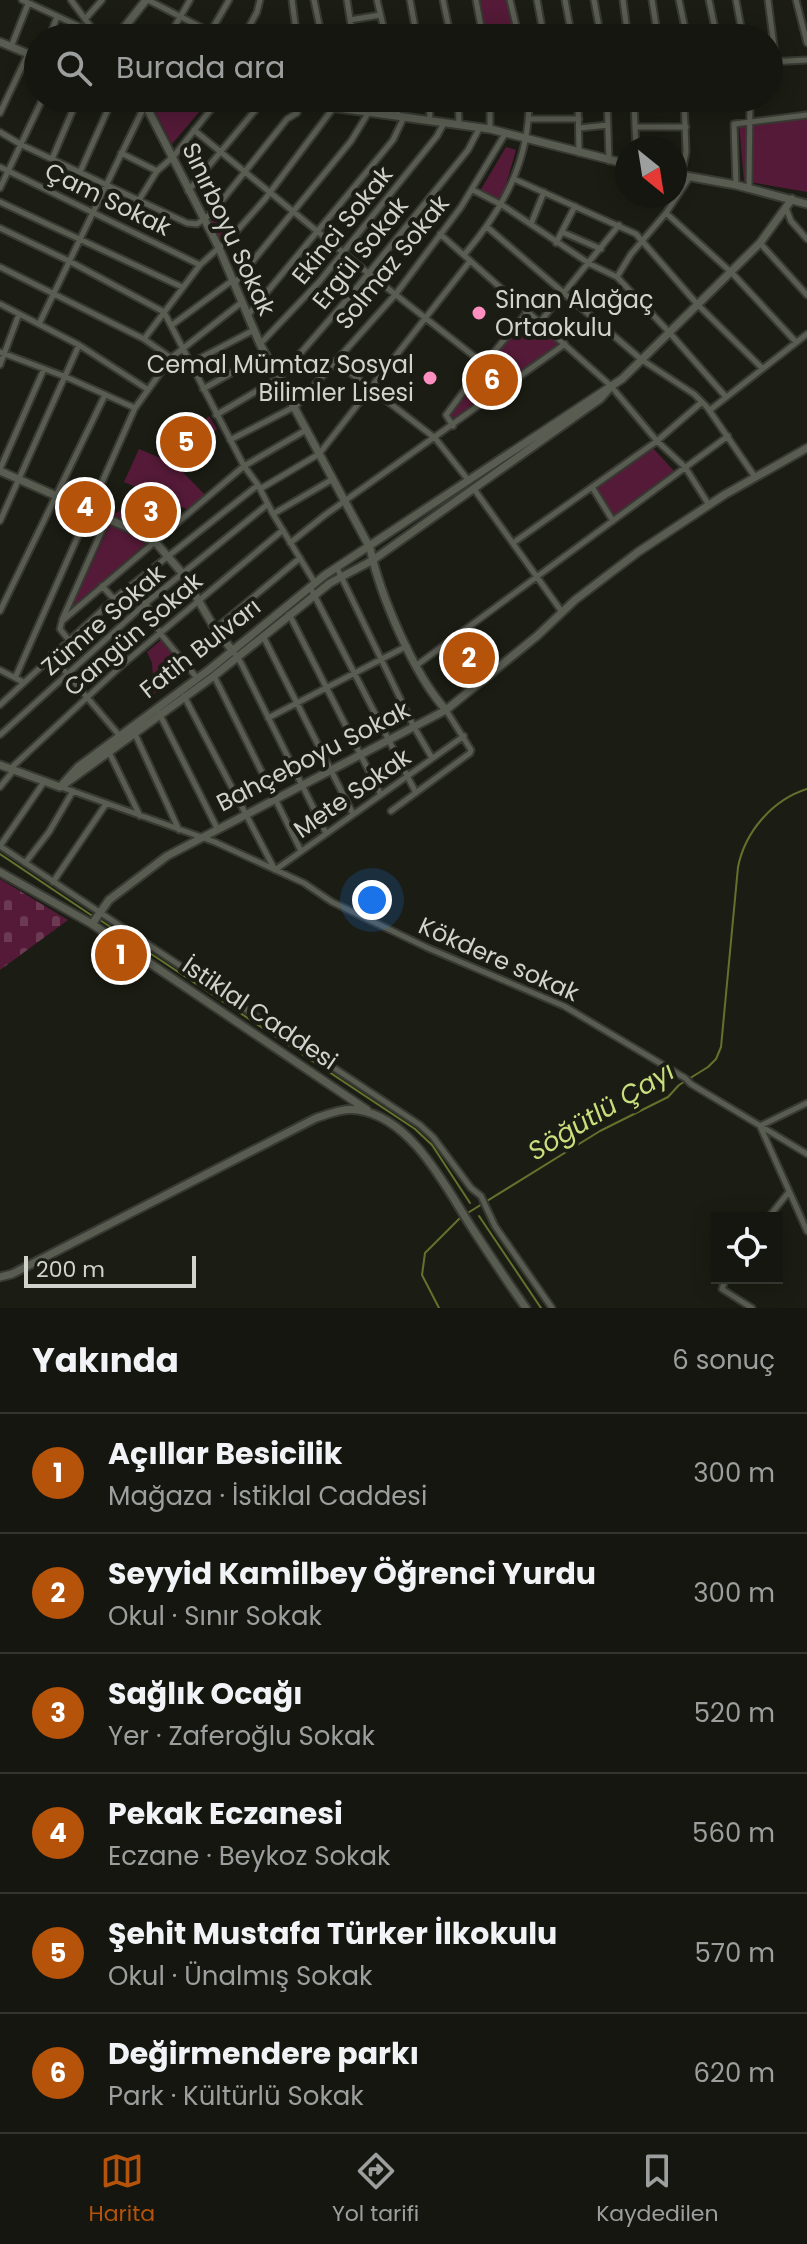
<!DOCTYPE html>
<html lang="tr">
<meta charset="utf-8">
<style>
:root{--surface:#14160f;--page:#1d1f18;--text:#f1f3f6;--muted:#9d9f9e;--line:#33352f;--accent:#b45309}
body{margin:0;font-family:Poppins,sans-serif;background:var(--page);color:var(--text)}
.controls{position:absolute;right:24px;bottom:24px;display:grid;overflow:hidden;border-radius:0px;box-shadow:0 4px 20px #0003}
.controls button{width:72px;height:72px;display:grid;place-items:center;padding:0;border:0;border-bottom:2px solid var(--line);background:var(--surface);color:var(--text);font:40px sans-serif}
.compass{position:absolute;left:615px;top:136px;width:72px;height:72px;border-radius:50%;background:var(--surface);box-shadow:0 4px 20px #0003;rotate:150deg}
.scale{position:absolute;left:24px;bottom:20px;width:172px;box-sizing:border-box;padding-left:8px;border:4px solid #d1d3cc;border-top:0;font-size:22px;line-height:28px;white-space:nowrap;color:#d1d3cc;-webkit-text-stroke:6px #1b1d14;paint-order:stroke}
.you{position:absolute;left:372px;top:900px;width:28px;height:28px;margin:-20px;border:6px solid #fff;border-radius:50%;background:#1a73e8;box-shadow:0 0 0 12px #1a73e833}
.badge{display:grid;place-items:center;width:52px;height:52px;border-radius:50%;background:var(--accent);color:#fff;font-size:26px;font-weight:700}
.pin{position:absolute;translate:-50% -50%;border:4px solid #fff;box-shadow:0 2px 8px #0006}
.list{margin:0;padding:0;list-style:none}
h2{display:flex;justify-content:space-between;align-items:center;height:104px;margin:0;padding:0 32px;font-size:34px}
h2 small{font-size:26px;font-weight:400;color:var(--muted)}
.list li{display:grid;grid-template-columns:52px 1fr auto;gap:24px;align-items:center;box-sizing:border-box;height:120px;padding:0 32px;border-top:2px solid var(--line)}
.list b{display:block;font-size:30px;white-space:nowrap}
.list p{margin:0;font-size:26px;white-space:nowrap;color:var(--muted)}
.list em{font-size:26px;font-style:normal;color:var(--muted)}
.icon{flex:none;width:44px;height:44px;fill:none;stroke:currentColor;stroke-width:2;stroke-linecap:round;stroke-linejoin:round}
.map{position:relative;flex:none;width:807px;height:1308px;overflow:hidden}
.search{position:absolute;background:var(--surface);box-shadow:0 4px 20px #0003;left:24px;right:24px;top:24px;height:88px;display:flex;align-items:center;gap:20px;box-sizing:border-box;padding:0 28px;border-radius:44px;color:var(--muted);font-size:30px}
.sheet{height:824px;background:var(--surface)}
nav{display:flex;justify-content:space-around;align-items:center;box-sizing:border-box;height:112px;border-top:2px solid var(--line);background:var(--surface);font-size:22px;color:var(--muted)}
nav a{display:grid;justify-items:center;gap:4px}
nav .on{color:var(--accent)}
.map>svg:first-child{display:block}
</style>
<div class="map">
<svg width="807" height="1308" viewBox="0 0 807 1308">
<defs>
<pattern id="cemetery-stones" width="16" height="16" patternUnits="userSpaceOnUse" patternTransform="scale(2)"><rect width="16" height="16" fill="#541a37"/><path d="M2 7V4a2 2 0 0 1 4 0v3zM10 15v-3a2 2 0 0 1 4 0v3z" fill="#6c3a53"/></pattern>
</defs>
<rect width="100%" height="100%" fill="#1b1d14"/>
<path fill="#541a37" d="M480,0H507L515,38H487Z
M148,98H174L205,105L172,144Z
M807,118V192L744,181L739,125Z
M506,147L516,150L501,202L480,191Z
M219,211L237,225L224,240L220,241L208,224Z
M526,316L559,344L449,422L445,415Z
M209,416L217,429L176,465L206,496L189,510L124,482L139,449L165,460Z
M652,447L675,472L612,518L594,489Z
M130,509L166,529L151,540L110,517L121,510Z
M110,524L148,542L72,607Z
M161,640L186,672L154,694L152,663L147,652Z"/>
<path fill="url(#cemetery-stones)" d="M0,879L68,920L0,970Z"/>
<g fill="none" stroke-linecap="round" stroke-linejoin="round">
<path stroke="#64712d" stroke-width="2" d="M0,854L94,917
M100,920L415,1129L432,1145L470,1203
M466,1214L600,1131L668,1097L679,1085L708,1067L716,1059L721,1047L738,867C745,832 772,800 807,789
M479,1216L541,1308
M439,1308L422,1275L425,1253L460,1218"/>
<defs>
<path id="street" d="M22,0L96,34
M71,0L99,38
M148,0L222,38
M292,0L297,38
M314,0L322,38
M347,0L353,38
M377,0L386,38
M410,0L417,38
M443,0L451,38
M476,0L483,38
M510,0L519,38
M537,0L544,38
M565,0L572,38
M594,0L601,38
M623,0L628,38
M652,0L658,38
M679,0L687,38
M709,0L717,38
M736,0L743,38
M768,0L776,62
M796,0L807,43
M86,18L102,0
M350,20L380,15
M49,38L57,17
M168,38L190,0
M207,38L229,0
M243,38L257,12L260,0
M11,47L28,4
M769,62L807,60
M396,98L398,115
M429,98L430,120
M458,98L459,124
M490,98V129
M607,98L609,161
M634,98L635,127
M578,99L579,153
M529,102L590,98
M0,113L28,54
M528,119H579
M579,128L608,125
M194,130L368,273L484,364
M0,132L20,144L187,223L197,224L212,213L287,119L297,113L301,98
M636,148L635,127H686
M121,153L157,171
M52,159L78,98
M0,167L200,265
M80,172L113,98
M681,176L686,152L684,98
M514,179L636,234L698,305L762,368
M736,185L734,124L807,115
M0,188L43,98
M749,188L750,98
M473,190L502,205L590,264L617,277L669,332L726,397
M188,191L257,108L261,98
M139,200L157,171L173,157L220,98
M0,202L182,287
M786,208L791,221L807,239
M666,213L689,178
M531,224L544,192
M487,227L642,360L694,394L707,407L755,477
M0,228L69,261L164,312L244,466L258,485L273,514L315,583
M562,232L601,249
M440,234L610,385L657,441L685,467L709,505
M556,243L575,206
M760,243L807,295
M464,255C503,209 530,161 529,98
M0,267L144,339L171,358
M617,277L631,254L666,213L732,273L796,342
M234,284L351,141L367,115L364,98
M0,304L79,345L147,389
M248,315L393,140L404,117
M540,322L619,225
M39,324L145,105
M172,325L233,280
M144,339L200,265L235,233L265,199L334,107L333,98
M260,344L319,282L437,136L444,123
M0,352L66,377L135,408
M335,361L435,438L469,481
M189,364L254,330
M0,365L19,314
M203,389L265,354
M710,410L807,334
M216,415L279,378L350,296L468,150L480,127
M453,426L446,415L484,364L528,311
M230,440L296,406L318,381L395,295L461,207L505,134
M0,469L44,369
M592,487L613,521
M260,489L319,454L470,261
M474,489L562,612
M273,514L333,479
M0,521L79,345
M290,543L325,515L565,344
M513,543L657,441L702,402
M337,568L414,727L432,758
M102,586L114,599
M130,587L146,603L160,633L197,678
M310,587L416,793
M0,611L105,395
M289,614L381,795
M62,620L107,519
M215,629L300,558
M263,636L353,814
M68,639L60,629L62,621L244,466L306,430
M232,650L241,663L326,833
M51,655L119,735
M417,665L728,436
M0,670L23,682
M214,676L301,851
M15,678L135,408L171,358L242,302
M184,696L275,870L464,736
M0,705L114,599L258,485
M159,713L217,828
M268,718L407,646
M135,734L179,830
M0,735L146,603L268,504
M108,750L140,816
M10,769L122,665L283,530
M0,787L13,771
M61,787L215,842L304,883L332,902L428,948L564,1006L685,1078L691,1084L807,1154
M391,811L470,753L471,750L446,710
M0,846L420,1125L433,1137L471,1188L481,1196L495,1226L552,1308
M0,846L44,782
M25,863L49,832L73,791
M53,882L106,804
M807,1103L760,1126L807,1231
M768,1218L788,1193
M726,1278L722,1289L752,1308"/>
<path id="secondary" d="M116,38L146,0
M0,42L38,58
M142,98L219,248L260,344L370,548C380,595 414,675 446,710
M266,98L490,129L627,164
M675,174L736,185L807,204
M0,471L131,529L157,544L183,574L215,629L232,650
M0,765L60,787
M62,786L214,676L330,583L373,560L600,399L608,390
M60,787L78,767L210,669L325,575L622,379L760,243L792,199
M0,872L92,924L367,1110
M92,924L109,900L167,856L446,710L537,636L575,600L638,552L724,495L807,448
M0,1277L12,1274L316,1118C329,1114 343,1108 358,1110C413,1118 447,1190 474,1231C491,1257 508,1283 526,1308"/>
</defs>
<use href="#street" stroke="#373932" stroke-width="9"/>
<use href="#secondary" stroke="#373932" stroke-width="11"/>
<use href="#street" stroke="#595c51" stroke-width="5"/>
<use href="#secondary" stroke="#595c51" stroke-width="7"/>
</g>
<g fill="#fd8ec0" stroke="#1b1d14" stroke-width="3">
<circle cx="479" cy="313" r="8"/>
<circle cx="430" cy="378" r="8"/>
</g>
<g text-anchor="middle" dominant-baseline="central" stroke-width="8" stroke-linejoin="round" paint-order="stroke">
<g font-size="24" fill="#d1d3cc" stroke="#1b1d14">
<text transform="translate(108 199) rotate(26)">Çam Sokak</text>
<text transform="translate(342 225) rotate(-51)">Ekinci Sokak</text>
<text transform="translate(229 229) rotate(65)">Sınırboyu Sokak</text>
<text transform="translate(360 253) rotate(-51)">Ergül Sokak</text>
<text transform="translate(392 262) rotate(-51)">Solmaz Sokak</text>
<text transform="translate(103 620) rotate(-41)">Zümre Sokak</text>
<text transform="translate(133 634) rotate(-41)">Cangün Sokak</text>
<text transform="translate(200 648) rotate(-38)">Fatih Bulvarı</text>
<text transform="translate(313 756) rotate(-27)">Bahçeboyu Sokak</text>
<text transform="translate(352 793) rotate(-35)">Mete Sokak</text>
<text transform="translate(499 959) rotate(24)">Kökdere sokak</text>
<text transform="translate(260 1013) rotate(34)">İstiklal Caddesi</text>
</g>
<g font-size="24" fill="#d1d3cc" stroke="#1b1d14" text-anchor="start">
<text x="495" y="299">Sinan Alağaç<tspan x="495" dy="28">Ortaokulu</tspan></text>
<text x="414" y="364" text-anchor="end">Cemal Mümtaz Sosyal<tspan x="414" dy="28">Bilimler Lisesi</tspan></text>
</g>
<g font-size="26" font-style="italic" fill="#c9de7d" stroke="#1b1d14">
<text transform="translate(601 1111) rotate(-31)">Söğütlü Çayı</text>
</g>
</g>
</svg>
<div class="controls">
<button><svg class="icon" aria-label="locate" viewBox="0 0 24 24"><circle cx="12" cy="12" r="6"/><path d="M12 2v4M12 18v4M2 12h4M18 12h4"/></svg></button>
</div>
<svg class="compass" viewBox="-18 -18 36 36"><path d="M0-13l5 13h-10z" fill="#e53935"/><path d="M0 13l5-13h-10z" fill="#9d9f9e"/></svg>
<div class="scale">200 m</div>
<div class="you"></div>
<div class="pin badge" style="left:121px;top:955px">1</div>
<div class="pin badge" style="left:469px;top:658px">2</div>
<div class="pin badge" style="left:151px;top:512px">3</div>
<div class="pin badge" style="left:85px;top:507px">4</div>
<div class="pin badge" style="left:186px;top:442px">5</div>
<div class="pin badge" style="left:492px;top:380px">6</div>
<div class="search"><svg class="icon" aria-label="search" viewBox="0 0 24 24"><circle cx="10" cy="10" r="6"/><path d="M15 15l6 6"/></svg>Burada ara</div>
</div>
<section class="sheet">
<h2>Yakında<small>6 sonuç</small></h2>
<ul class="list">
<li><span class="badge">1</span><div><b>Açıllar Besicilik</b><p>Mağaza · İstiklal Caddesi</p></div><em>300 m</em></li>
<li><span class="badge">2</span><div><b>Seyyid Kamilbey Öğrenci Yurdu</b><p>Okul · Sınır Sokak</p></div><em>300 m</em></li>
<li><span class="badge">3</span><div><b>Sağlık Ocağı</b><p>Yer · Zaferoğlu Sokak</p></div><em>520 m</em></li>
<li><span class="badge">4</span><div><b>Pekak Eczanesi</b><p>Eczane · Beykoz Sokak</p></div><em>560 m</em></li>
<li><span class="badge">5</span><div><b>Şehit Mustafa Türker İlkokulu</b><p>Okul · Ünalmış Sokak</p></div><em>570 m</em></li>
<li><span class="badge">6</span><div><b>Değirmendere parkı</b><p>Park · Kültürlü Sokak</p></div><em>620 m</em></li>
</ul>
</section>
<nav>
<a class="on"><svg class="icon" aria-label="map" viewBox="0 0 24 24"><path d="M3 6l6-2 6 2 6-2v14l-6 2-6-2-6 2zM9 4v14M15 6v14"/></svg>Harita</a>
<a><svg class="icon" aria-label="directions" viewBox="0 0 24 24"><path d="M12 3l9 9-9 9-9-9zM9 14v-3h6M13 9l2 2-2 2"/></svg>Yol tarifi</a>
<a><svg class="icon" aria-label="saved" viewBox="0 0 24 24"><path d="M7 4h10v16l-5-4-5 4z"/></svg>Kaydedilen</a>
</nav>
